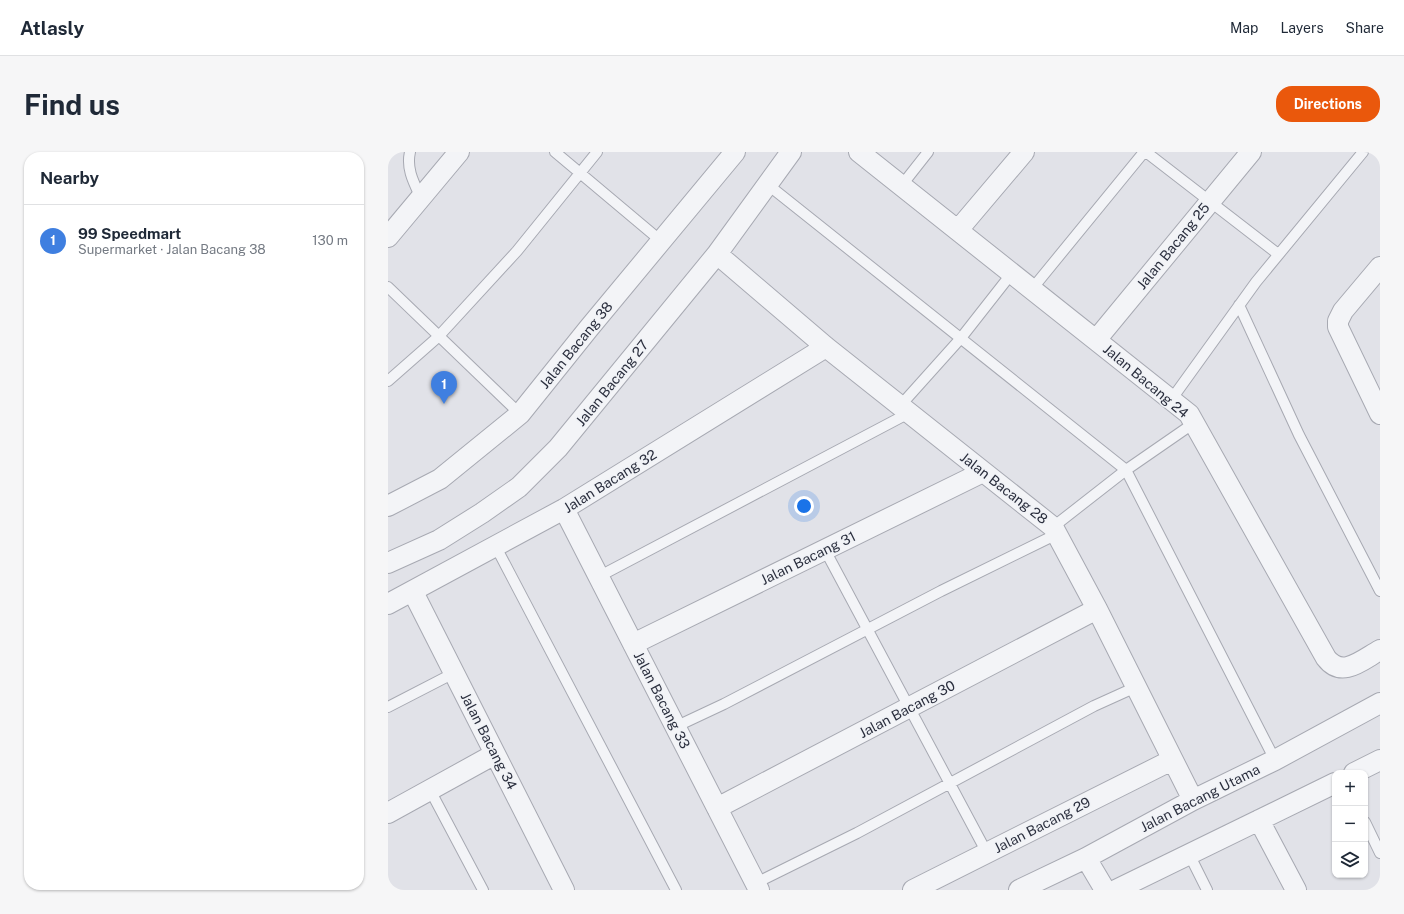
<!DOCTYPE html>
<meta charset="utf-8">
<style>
:root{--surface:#fff;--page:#f6f6f7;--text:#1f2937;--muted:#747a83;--line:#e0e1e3;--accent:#ea580c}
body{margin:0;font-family:"Public Sans",sans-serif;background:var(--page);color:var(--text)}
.controls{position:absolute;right:12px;bottom:12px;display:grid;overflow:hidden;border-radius:8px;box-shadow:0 1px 3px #0004}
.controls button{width:36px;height:36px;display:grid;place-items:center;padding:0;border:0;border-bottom:1px solid var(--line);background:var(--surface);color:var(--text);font:20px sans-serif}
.you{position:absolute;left:416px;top:354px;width:14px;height:14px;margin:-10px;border:3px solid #fff;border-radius:50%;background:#1a73e8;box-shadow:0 0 0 6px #1a73e833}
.badge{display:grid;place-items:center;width:26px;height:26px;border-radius:50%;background:var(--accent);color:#fff;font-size:13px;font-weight:700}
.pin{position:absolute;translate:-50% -33px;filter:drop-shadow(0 1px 2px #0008)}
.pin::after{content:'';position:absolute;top:21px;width:14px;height:12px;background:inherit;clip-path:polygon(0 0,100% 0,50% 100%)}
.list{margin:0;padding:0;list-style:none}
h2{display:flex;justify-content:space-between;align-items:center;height:52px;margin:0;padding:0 16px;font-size:17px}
h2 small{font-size:13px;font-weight:400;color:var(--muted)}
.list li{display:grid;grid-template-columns:26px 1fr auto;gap:12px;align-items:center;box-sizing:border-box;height:72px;padding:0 16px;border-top:1px solid var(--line)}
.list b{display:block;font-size:15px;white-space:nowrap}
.list p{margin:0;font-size:13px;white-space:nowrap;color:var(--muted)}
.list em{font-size:13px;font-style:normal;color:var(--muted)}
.icon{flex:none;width:22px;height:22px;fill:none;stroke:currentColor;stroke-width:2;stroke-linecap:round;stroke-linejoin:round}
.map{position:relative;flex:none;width:992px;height:738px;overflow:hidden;border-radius:16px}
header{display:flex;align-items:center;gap:24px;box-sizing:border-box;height:56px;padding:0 20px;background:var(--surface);border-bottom:1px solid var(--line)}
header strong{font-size:19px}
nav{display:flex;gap:22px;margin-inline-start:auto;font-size:14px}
.intro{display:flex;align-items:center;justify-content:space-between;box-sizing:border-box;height:96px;padding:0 24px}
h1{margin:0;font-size:28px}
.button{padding:10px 18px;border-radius:16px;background:var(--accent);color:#fff;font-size:14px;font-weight:700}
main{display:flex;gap:24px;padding:0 24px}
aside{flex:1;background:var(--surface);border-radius:16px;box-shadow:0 1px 3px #0004}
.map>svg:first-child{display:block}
</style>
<header>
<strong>Atlasly</strong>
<nav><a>Map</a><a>Layers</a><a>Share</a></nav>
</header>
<div class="intro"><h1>Find us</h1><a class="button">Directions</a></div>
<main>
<aside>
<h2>Nearby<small></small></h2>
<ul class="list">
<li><span class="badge" style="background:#3f7fe0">1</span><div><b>99 Speedmart</b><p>Supermarket · Jalan Bacang 38</p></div><em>130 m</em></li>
</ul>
</aside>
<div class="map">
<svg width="992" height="738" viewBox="0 0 992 738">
<rect width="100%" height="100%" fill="#e1e2e8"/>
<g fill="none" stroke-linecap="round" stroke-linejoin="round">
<defs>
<path id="lane" d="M22,0C18,17 26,31 33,46
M167,0L273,89
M758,0L890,102
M379,32L738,318L887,608
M514,33L540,0
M0,135L132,262
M644,137L756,0
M851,153L911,283L992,439
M0,229L50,185L129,99L209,0
M783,248L868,130L975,0
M512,254L573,186L624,121
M665,375L738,318L806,271
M108,395L288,738
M437,398L599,701
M210,425L521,261
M0,555L66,521
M287,575L336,552L553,439L669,382
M42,638L95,738
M977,670L992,701
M801,702L819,738
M368,731L469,681L706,554L748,535"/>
<path id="street" d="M471,0L801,262L938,506C954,527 974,508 992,498
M570,78L636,0
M0,85L71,0
M329,102L438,195L665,375L709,457L805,648
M992,115L955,159L950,169V175L992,262
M708,188L863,0
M0,354L52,327L132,262L201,176L347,0
M176,357L371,738
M0,411L51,388L94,361L131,335L170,296L329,102L403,0
M25,440L176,738
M0,452L176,357L438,195
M245,492L595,320
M966,621L992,608
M329,656L709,457
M0,661L107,602
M871,668L908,738
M698,706L717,738
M525,738L784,608
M631,738L698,706L805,648L887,608L992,551
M728,738L947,631"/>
</defs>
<use href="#lane" stroke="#a7a9b2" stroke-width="12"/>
<use href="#street" stroke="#a7a9b2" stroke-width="22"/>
<use href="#lane" stroke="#f3f4f7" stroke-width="10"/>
<use href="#street" stroke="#f3f4f7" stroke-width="20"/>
</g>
<g text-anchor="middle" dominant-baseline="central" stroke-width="3" stroke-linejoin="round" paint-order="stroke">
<g font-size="14" fill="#2b2f3e" stroke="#f0f2f6">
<text transform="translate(785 94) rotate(-51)">Jalan Bacang 25</text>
<text transform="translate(188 193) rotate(-51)">Jalan Bacang 38</text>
<text transform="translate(758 229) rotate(40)">Jalan Bacang 24</text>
<text transform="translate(224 231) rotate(-51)">Jalan Bacang 27</text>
<text transform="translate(222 329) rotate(-32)">Jalan Bacang 32</text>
<text transform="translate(616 336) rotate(38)">Jalan Bacang 28</text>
<text transform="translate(420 406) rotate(-26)">Jalan Bacang 31</text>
<text transform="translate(274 548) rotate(63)">Jalan Bacang 33</text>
<text transform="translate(519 557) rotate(-28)">Jalan Bacang 30</text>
<text transform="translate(101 589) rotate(63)">Jalan Bacang 34</text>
<text transform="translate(812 646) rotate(-27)">Jalan Bacang Utama</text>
<text transform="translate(654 673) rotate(-27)">Jalan Bacang 29</text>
</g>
</g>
</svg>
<div class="controls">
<button>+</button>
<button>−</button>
<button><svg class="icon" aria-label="layers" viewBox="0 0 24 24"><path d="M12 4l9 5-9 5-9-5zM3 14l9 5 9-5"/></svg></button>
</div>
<div class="you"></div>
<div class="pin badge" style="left:56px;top:252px;background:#3f7fe0">1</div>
</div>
</main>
